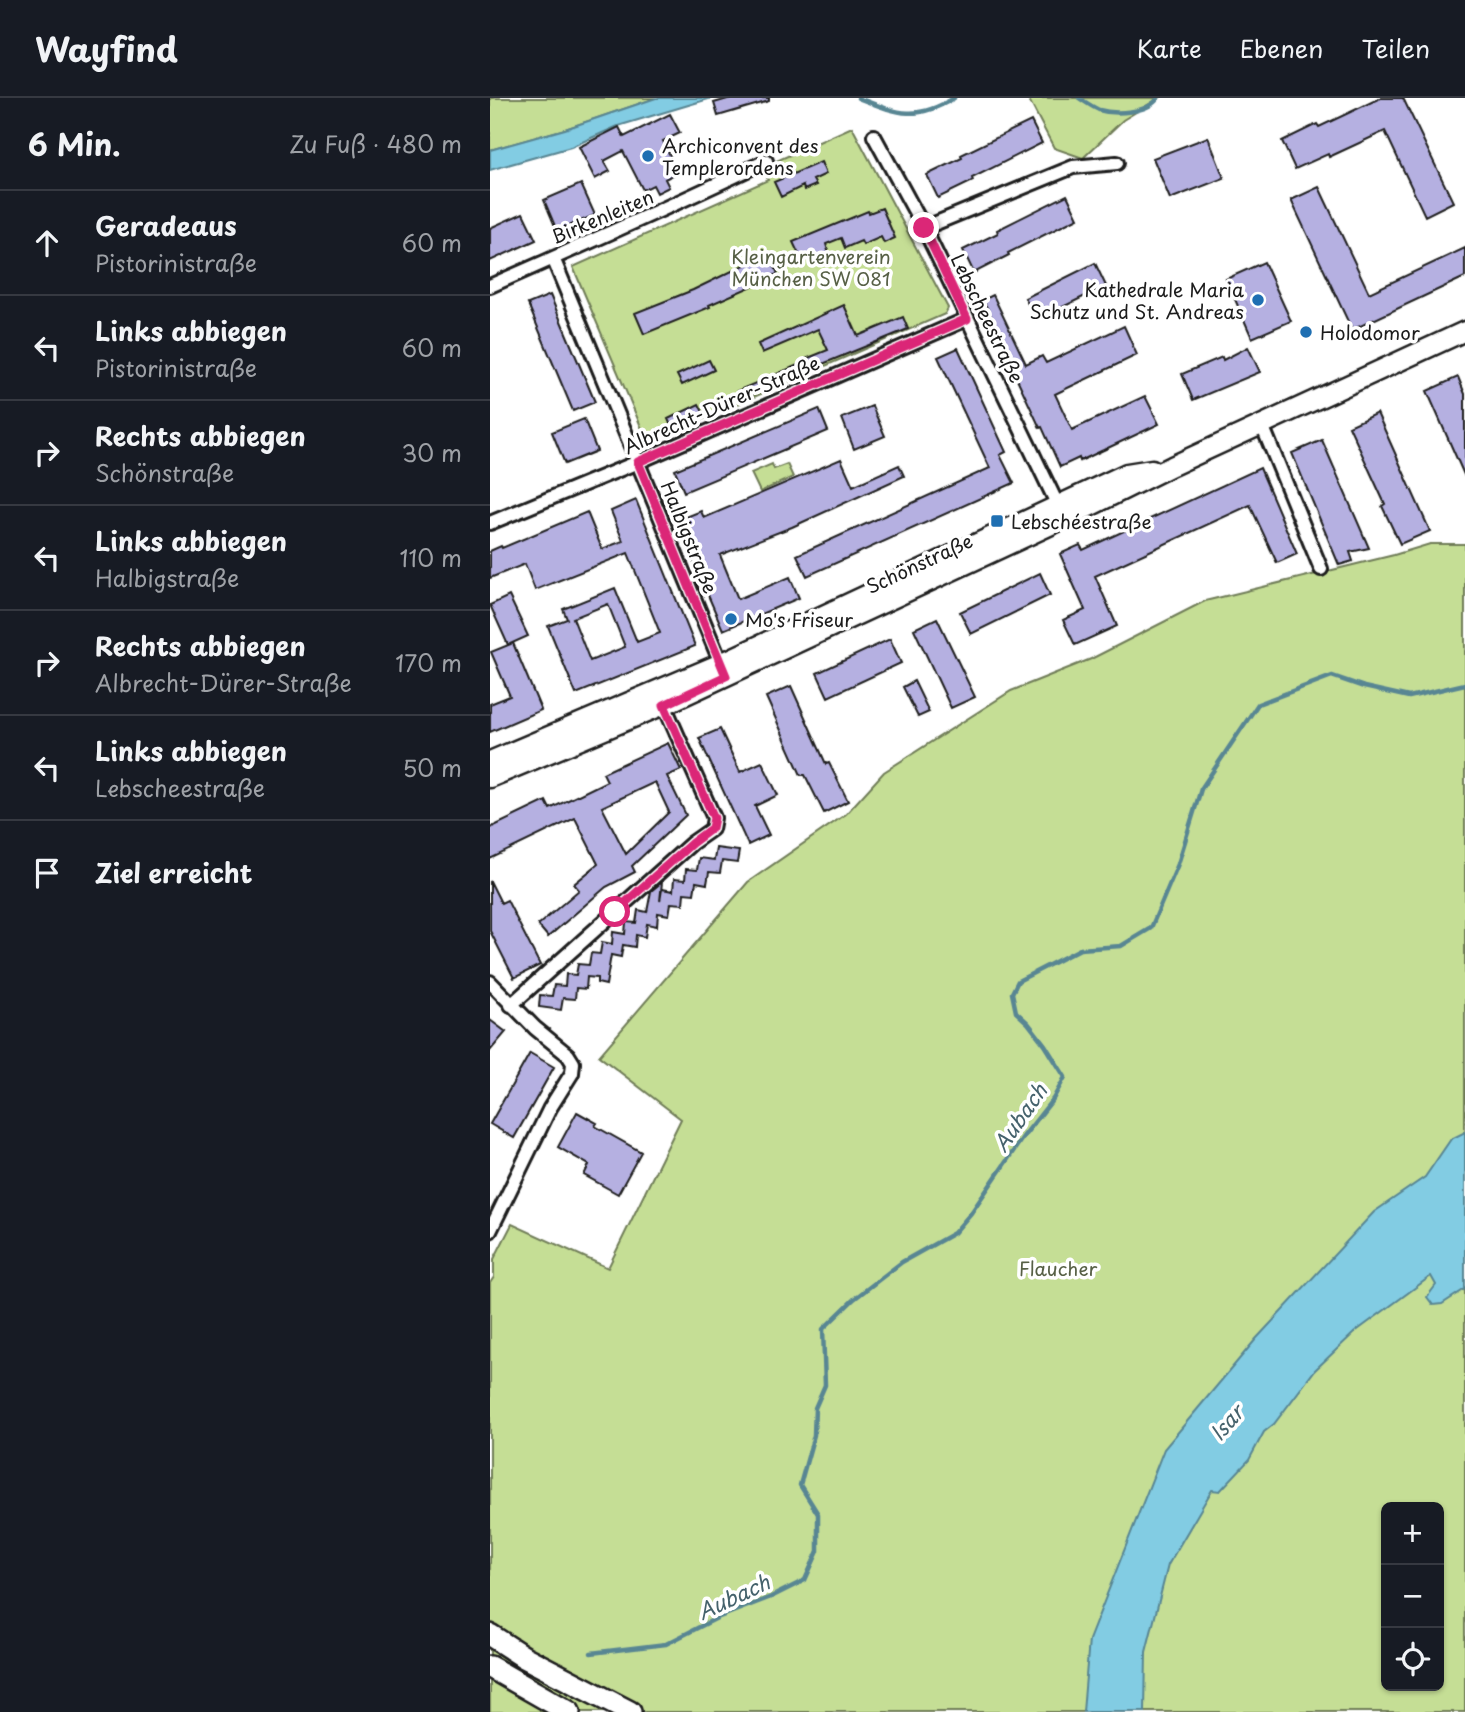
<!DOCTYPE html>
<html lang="de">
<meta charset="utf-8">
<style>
:root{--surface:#171b24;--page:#242831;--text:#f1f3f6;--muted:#9ea1a6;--line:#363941}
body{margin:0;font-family:"Playpen Sans",sans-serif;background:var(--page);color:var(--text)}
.controls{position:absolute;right:21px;bottom:21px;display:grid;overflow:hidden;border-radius:10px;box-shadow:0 2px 5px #0004}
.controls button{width:63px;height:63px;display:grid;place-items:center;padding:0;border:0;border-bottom:2px solid var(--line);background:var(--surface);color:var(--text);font:35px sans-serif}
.stop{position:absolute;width:21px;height:21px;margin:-16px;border:5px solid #db2777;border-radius:50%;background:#fff}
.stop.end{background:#db2777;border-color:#fff;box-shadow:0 2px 7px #0008}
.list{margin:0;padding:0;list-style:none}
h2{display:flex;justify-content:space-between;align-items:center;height:91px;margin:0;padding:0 28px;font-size:30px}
h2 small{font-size:23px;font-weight:400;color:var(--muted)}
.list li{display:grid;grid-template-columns:46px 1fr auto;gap:21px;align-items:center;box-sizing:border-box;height:105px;padding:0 28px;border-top:2px solid var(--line)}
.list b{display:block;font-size:26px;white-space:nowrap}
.list p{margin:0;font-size:23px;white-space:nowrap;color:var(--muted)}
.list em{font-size:23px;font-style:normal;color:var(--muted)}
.icon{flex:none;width:38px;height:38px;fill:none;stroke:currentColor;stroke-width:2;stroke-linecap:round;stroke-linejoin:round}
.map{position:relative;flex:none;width:975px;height:1614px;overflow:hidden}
header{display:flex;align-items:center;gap:42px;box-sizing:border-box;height:98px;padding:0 35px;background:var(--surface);border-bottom:2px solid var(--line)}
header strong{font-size:33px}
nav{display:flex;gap:38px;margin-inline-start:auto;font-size:24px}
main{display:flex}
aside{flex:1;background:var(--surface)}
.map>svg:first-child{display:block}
</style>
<header>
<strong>Wayfind</strong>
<nav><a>Karte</a><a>Ebenen</a><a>Teilen</a></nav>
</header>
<main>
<aside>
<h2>6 Min.<small>Zu Fuß · 480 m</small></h2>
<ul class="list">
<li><svg class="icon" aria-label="ahead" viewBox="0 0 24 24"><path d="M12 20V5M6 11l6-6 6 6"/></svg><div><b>Geradeaus</b><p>Pistorinistraße</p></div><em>60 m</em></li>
<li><svg class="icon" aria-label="left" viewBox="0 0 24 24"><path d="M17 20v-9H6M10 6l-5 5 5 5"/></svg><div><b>Links abbiegen</b><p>Pistorinistraße</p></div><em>60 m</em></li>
<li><svg class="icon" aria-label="right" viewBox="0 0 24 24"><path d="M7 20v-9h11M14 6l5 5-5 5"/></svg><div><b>Rechts abbiegen</b><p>Schönstraße</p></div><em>30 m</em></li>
<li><svg class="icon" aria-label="left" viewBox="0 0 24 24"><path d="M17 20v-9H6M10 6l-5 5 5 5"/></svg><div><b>Links abbiegen</b><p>Halbigstraße</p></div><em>110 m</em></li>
<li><svg class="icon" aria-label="right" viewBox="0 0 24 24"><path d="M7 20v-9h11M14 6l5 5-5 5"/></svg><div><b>Rechts abbiegen</b><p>Albrecht-Dürer-Straße</p></div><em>170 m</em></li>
<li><svg class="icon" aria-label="left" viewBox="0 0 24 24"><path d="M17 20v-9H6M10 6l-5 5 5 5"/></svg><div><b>Links abbiegen</b><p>Lebscheestraße</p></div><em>50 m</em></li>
<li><svg class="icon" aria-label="arrive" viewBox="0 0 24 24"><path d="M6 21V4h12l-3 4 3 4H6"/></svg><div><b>Ziel erreicht</b></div></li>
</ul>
</aside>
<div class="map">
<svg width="975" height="1614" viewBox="0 0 975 1614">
<rect width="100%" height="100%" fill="#fff"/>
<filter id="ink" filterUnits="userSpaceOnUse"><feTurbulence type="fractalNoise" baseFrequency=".0143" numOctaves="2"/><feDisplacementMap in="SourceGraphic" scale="14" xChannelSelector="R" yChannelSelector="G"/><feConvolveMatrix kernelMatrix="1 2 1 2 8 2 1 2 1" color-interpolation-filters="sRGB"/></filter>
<g filter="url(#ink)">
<path fill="#c5de95" stroke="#707d58" stroke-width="2" fill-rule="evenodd" d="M0,0H166L75,31L0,52Z
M538,0H669L633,22L593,60L564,50Z
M362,29L458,210L455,216L158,345L83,169L278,82L273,69Z
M282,366L284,371L297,366L303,379L270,394L261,375Z
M940,446H975V1614H0V1185L4,1179V1161L22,1126L118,1170L191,1021L109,958L258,784L356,716L394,674L521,593L601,561L715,503L904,457ZM896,1409H949V1588H896Z"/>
<path fill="#82cce3" stroke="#598693" stroke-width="2" d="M166,0H222L128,28L81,49L0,72V52L75,31Z
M975,1034V1191L952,1206L943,1207L937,1199L946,1187L941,1178L865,1234L825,1272L784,1326L774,1334L759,1362L730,1393L722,1392L678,1467L656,1554L655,1614H593L599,1542L674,1351L766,1241L884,1114L935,1079L961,1041Z"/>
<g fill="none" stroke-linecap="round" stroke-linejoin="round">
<path stroke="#598693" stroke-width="4.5" d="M368,0C407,15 425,24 464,0
M589,0C595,4 602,9 609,12C625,17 658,15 668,0
M101,1555L176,1546L227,1520L281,1499L315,1482L328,1453V1416L310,1387L324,1337L325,1310L335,1287L333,1231L364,1201L412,1164L464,1135L481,1115L533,1039L563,1001L575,979L555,947L538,925L526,914L522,895L528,883L590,851L631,848L661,830L688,766L711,691L768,606L842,578L874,589L919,599L975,586"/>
</g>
<path fill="#b5b0e1" stroke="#1c1c1c" stroke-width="2" fill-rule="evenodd" d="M241,0H279V3L228,18L224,5Z
M890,0H913L963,104L935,118L895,33L839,59L838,56L805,71L792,43L827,26L829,29Z
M180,16L190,35L173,43L188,74L175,81L179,89L167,95L163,87L153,92L133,53L114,63L120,73L105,81L89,49L129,29L134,39Z
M541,23L552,45L482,80L483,83L448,100L437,77L472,60L471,57Z
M718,39L734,80L680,101L663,60Z
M331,64L336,76L323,82L326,87L314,92L313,88L291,99L284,84Z
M91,86L105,117L67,133L54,102Z
M829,89L879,195L975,150V179L862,232L801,102Z
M577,97L588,120L518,155L519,157L484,175L473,152L508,135L507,132Z
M392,110L405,140L394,145L391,139L373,147L371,143L355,150L351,140L336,146L339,156L327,161L326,157L312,163L303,144L378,113L379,115Z
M33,115L46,142L0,163V130Z
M279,155L288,176L266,183L267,186L219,207L220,209L154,236L145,215L203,192Z
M774,164L801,223L762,240L736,181Z
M605,165L616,188L546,222L535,200Z
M60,197L105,304L83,313L38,206Z
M503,197L536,266L552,258L556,265L634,228L647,257L565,296L582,332L655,298L669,326L590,363L589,360L570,369L552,329L550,330L522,270L526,269L493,202Z
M354,207L368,238L413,219L418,231L318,272L313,262L338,252L328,231L272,255L268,246Z
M758,249L770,274L703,302L692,276L732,259L733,262Z
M468,250L516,354L510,357L524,385L317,478L307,457L500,370L448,259Z
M219,262L224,272L192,287L187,277Z
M310,266L313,274L251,302L247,293Z
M968,279L975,296V379L937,293Z
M209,306L214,316L182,330L178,321Z
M382,308L395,338L364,351L352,320Z
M329,311L338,333L194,394L185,372Z
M887,315L940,433L910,446L892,408L895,406L859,328Z
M94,321L107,353L75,366L62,334Z
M832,342L879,450L860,454L863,463L849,467L802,355Z
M351,361L363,388L409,367L414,378L302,429L230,457L248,501L300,479L309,500L233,532L186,423L211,413L214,420Z
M770,370L807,456L787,465L760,407L605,478L627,528L585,547L573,522L595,512L570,456L590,447L593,452Z
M146,402L205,548L86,596L58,528L77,521L73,511L125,490L147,544L170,535L138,455L45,492L35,466L0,480V453L11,448L12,450L97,414L112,451L133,443L121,413ZM118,506L135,549L100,563L83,520Z
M550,475L560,497L481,536L470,514Z
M19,498L38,538L18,547L0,507Z
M447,520L485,599L461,610L424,531Z
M400,541L411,565L338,599L327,575Z
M23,545L51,612L0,634V606L20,598L1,554Z
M424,583L439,614L428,619L413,589Z
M301,588L336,666L339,665L358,703L334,715L315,677H311L276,599Z
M230,631L250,674L272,664L288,697L265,708L279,737L258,747L209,640Z
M178,645L191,672L177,678L196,717L142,768L145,774L116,789L58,839L48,827L89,792L84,786L108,766L85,720L0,761V730L56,703L60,711L117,683L113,675ZM165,684L179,714L136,756L112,709Z
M226,750L249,753L247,765L232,763L230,775L219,774L217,786L206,784L204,796L194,795L193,806L181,805L179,817L168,815L167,828L157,826L155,839L146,837L145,849L133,847L131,859L121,857L116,887L107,885V880L97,879L96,891L86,890L85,901L73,900L71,912L49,909L50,897L62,898L64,887L75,888L76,876L86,877L88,866L99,867L101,855L110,856L112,844L122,846L123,834L135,836L136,824L146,825L148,812L157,814L161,793L172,784L170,803L172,791L183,793L184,781L195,782L196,771L207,772L209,760L224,762Z
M0,783L11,805L17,802L50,867L24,880L0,833Z
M0,922L16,934L0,953Z
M40,955L64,969L24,1040L0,1026Z
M87,1014L107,1025L105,1028L151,1054L128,1096L94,1077L99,1067L68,1049Z"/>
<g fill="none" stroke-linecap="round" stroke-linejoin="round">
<defs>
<path id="street" d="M384,38L434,130L571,414
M434,130L583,69L627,65
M63,160L233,570
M0,188C93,147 185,107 276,63
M772,327L831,471
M0,425L148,364L477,221
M0,884L45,930L78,957L83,965L82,975L60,1010L0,1133
M21,907L202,745L222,731L224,720L171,600"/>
<path id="secondary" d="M0,663L231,565L637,375L662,371
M0,680L174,607L591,413L682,368L975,233"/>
<path id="highway" d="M0,1537L34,1559L140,1614
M0,1569L79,1614"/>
</defs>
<use href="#street" stroke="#1c1c1c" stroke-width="18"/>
<use href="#secondary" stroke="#1c1c1c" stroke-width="23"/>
<use href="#highway" stroke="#1c1c1c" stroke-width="26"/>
<use href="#street" stroke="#fff" stroke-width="12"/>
<use href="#secondary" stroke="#fff" stroke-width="18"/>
<use href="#highway" stroke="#fff" stroke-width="21"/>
</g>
</g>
<g fill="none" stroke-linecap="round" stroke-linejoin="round" filter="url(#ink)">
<path stroke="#db2777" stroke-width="9" d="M125,814L202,745L222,730L224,720L174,607L236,578L148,364L477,221L434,130"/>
</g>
<g fill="#1f6fb2" stroke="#fff" stroke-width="2.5">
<circle cx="158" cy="58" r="7"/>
<circle cx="768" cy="202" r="7"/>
<circle cx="816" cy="234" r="7"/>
<rect x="500" y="416" width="14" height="14" rx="3.5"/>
<circle cx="241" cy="521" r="7"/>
</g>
<g text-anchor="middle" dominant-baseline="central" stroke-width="7" stroke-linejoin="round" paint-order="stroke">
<g font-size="19" fill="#1c1c1c" stroke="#fff" text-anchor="start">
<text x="172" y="47">Archiconvent des<tspan x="172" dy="22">Templerordens</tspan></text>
<text x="754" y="191" text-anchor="end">Kathedrale Maria<tspan x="754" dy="22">Schutz und St. Andreas</tspan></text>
<text x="830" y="234">Holodomor</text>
<text x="521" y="423">Lebschéestraße</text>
<text x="255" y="521">Mo's Friseur</text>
</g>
<g font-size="19" fill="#1c1c1c" stroke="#fff">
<text transform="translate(112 118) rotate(-23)">Birkenleiten</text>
<text transform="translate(498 220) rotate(64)">Lebscheestraße</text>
<text transform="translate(231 306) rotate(-24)">Albrecht-Dürer-Straße</text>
<text transform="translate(200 439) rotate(68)">Halbigstraße</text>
<text transform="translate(429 465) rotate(-25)">Schönstraße</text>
</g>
<g font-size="19" fill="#576046" stroke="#fff">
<text x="321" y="158">Kleingartenverein<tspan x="321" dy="22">München SW 081</tspan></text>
<text x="568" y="1170">Flaucher</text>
</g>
<g font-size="21" font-style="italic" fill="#45626c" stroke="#fff">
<text transform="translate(529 1019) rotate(-55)">Aubach</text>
<text transform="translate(736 1324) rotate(-49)">Isar</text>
<text transform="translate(243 1498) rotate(-25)">Aubach</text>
</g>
</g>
</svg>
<div class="controls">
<button>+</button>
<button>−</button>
<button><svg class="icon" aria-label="locate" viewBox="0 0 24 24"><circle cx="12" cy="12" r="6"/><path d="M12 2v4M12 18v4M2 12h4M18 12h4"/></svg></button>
</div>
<div class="stop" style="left:125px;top:814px"></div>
<div class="stop end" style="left:434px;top:130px"></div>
</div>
</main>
